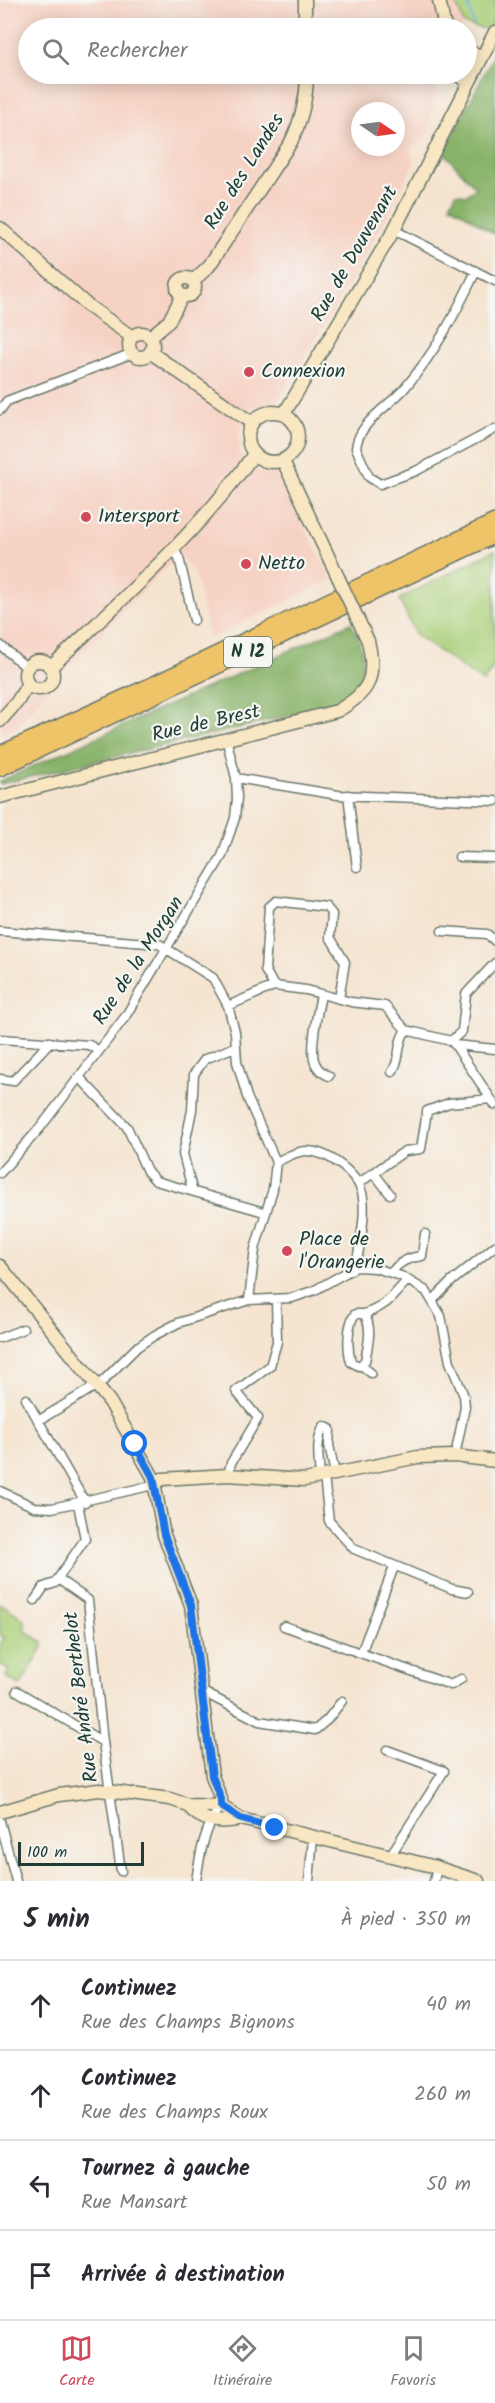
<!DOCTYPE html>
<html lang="fr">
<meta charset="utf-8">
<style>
:root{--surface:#fff;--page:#f7f7f7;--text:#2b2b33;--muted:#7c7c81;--line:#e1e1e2;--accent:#d1495b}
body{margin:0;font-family:Kalam,sans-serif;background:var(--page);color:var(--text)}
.compass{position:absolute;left:351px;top:102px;width:54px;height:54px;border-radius:50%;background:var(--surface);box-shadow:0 3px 15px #0003;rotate:103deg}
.scale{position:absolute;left:18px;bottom:15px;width:126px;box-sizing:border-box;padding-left:6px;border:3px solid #1f3d34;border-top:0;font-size:16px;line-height:21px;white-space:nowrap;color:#1f3d34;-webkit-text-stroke:4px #f6f6f2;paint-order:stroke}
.stop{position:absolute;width:18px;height:18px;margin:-14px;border:4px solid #1a73e8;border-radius:50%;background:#fff}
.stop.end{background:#1a73e8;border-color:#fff;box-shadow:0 2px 6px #0008}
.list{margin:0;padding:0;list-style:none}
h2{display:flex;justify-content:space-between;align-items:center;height:78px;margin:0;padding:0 24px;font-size:26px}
h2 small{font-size:20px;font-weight:400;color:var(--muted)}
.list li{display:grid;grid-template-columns:39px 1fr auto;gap:18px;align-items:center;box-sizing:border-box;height:90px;padding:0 24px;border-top:2px solid var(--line)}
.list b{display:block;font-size:22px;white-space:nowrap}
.list p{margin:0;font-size:20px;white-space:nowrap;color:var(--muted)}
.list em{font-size:20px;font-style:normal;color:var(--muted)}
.icon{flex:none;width:33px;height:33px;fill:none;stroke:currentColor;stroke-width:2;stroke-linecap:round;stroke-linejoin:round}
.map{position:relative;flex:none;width:495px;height:1881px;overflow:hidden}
.search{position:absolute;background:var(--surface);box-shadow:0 3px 15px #0003;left:18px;right:18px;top:18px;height:66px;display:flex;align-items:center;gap:15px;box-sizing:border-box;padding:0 21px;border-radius:33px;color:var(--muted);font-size:22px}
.sheet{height:438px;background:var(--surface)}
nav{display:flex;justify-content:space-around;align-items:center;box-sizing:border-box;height:84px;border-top:2px solid var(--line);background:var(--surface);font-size:16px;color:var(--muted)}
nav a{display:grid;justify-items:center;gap:3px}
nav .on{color:var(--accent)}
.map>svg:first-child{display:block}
</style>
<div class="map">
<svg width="495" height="1881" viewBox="0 0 495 1881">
<rect width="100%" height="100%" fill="#f6f6f2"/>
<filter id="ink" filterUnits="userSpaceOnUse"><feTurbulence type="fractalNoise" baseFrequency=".0167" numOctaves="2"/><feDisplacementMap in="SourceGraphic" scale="12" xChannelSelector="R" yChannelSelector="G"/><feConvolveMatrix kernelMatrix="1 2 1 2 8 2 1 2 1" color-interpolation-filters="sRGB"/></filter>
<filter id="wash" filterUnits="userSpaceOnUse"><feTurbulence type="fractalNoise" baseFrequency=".008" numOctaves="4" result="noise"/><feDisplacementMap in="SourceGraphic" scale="24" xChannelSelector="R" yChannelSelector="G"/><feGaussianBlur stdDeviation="1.35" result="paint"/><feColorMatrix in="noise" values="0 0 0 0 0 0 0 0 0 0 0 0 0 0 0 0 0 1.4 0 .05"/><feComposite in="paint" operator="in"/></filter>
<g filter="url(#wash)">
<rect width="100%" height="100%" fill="#f5e4d0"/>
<path fill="#f6d2c3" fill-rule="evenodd" d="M0,0H455L464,24L461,28H28V74H440L428,132L410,151L415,162L362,263L280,396L269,404L253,408L239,433L240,456L256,471H274L332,579L210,639L195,575L180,554L58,676L17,728L0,734ZM360,111H396V147H360Z"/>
<path fill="#aacf78" stroke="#648656" stroke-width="1.5" d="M455,0H495V16L488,30L464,24Z
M495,550V665L483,682L416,635L399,599Z
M0,1603L24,1619L25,1631L43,1642V1647L20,1686L6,1677L9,1671L0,1664V1645L4,1638L0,1635Z"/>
<path fill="#87b268" stroke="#53784e" stroke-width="1.5" d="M495,52V234C478,225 467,213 450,205L456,193L467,195L476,188L444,153Z
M351,623C363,644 371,676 349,695C343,700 334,703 327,707L0,784V781Z"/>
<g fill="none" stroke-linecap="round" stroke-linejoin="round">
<path stroke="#67b0de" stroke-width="2" d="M467,0L474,24"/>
</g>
</g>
<g filter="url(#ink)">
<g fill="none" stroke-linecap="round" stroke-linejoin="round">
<defs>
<path id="street" d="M394,230L495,281
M476,271C456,313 435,353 404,389C389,406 358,423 356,448L369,477L380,484L416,471L495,429
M0,410L7,401L20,396L133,353
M173,548L179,558L194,620
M0,645L26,667
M236,778L338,795L495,801
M348,795L357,867
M459,857L495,858
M0,931L159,944L213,978L228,1006L235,1032L237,1062L247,1097L276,1162L273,1189L255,1249L249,1300L178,1323L155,1335L137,1347L102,1382L38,1421
M442,931L487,934L495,941
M274,986L265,970L269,907L276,901L326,907L332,914L330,937L345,962L339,999
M321,995C318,1009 309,1050 315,1063C318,1070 322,1073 329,1076
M228,1006L274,986L306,990L351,1002L385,1006L406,1030L451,1041L455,1045L495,1105
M0,1039L89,1045L99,1051
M451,1041L462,1031L466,994L495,963
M455,1045L495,1049
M392,1072C402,1058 396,1043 406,1030
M79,1077L127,1127L147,1171L156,1181L264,1212
M0,1079L13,1081L50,1042
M276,1162C285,1158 296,1151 306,1151C329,1151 361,1176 363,1198C366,1219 359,1246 356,1267
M0,1173L40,1128L125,1017L222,856L235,818L237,798L236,778L226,738
M374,1173L390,1194
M359,1183L405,1151L421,1149L427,1111L449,1103L491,1099
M192,1189L183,1154L192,1110L194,1074L205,1059L235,1047
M392,1273C397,1262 411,1257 422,1256L425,1234
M249,1300L292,1298L315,1290L356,1267L375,1268L401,1276L426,1291L441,1316L450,1362L464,1396L465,1407L455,1456
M432,1301L452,1281L495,1246
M364,1314H355C347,1325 347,1349 351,1362L359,1366L365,1361C368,1345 373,1327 364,1314C391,1304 389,1298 408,1280
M0,1338L23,1329
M361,1365L371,1373
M26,1399L85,1502
M228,1475L231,1463L258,1418L236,1391L270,1366L277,1342L276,1300
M324,1476L329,1521L354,1549L452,1589L468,1592
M320,1477C319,1460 315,1441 324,1426L330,1429L329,1445L335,1474
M0,1491L34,1507L52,1508L154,1485
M58,1579L88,1600L103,1742L121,1871
M35,1600L44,1587L55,1583L85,1539L78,1504
M284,1626L451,1685L461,1679
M361,1653L394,1567
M17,1691L103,1742
M201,1691L259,1721L315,1730L327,1720L342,1701
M387,1750L444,1771L390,1856
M0,1821L16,1881
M196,1881C200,1854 204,1828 221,1806
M309,1881L313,1838
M434,1881L437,1868"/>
<path id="secondary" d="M305,0V28
M439,0L445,28
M466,51L482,56
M457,74L469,83
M0,228L87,305L132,337
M177 287a9 9 0 1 1 18 0a9 9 0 1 1-18 0Z
M193,281L209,266L291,142C302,119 307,99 307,74
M129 345a12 12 0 1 1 24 0a12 12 0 1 1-24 0Z
M150,337L169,321L182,296
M150,352L252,423
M248 437a25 25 0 1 1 50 0a25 25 0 1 1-50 0Z
M284,414L394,230L495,32
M283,461L338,577
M25 675a14 14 0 1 1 28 0a14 14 0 1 1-28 0Z
M51,667C122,599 197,534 254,454
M0,721L17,702L28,684
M0,797L337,711C369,693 377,678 368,641
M0,1266L110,1402L153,1477L164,1535L191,1605L212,1776L221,1799V1806
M154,1485L162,1479L228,1475L305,1480L418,1457L455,1456L495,1461
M188,1805C199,1822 222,1824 241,1819
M0,1812L59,1795L99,1790L170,1799L188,1805L221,1806L241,1819L432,1866L478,1881"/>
<path id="highway" d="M0,754L150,686L495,522
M0,768L495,535"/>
</defs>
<use href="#street" stroke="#6a776b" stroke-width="11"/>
<use href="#secondary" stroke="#6a776b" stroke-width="15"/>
<use href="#highway" stroke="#6a776b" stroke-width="18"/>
<use href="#street" stroke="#fff" stroke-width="8"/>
<use href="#secondary" stroke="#f9e7c3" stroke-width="12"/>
<use href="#highway" stroke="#efc469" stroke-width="15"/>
<defs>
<path id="secondary-bridge" d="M338,577L368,641"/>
</defs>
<use href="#secondary-bridge" stroke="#6a776b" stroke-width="15" stroke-linecap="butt"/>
<use href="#secondary-bridge" stroke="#f9e7c3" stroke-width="12"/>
</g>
</g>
<g fill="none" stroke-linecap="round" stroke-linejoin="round" filter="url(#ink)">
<path stroke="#1a73e8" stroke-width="8" d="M135,1444L153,1477L164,1535L191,1605L212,1776L221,1799V1806L241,1819L275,1828"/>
</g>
<g fill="#d1495b" stroke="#f6f6f2" stroke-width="2">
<circle cx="249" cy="372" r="6"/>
<circle cx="86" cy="517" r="6"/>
<circle cx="246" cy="564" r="6"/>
<circle cx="287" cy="1251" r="6"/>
</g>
<g text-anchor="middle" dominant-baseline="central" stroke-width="4.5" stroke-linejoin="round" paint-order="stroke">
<rect fill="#f6f6f2" stroke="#60746d" stroke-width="1.5" x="224" y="637" width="48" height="30" rx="4.5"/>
<g font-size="18" font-weight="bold" fill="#1f3d34">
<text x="248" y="652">N 12</text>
</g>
<g font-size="20" fill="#1f3d34" stroke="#f6f6f2">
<text transform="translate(245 172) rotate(-58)">Rue des Landes</text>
<text transform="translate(355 254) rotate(-60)">Rue de Douvenant</text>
<text transform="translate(206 724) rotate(-13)">Rue de Brest</text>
<text transform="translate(139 961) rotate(-57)">Rue de la Morgan</text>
<text transform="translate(82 1697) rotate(-97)">Rue André Berthelot</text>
</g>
<g font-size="20" fill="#1f3d34" stroke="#f6f6f2" text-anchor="start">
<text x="261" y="372">Connexion</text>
<text x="98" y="517">Intersport</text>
<text x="258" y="564">Netto</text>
<text x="299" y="1240">Place de<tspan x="299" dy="23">l'Orangerie</tspan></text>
</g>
</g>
</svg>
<svg class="compass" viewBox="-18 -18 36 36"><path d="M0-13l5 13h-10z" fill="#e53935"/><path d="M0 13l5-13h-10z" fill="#7c7c81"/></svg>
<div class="scale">100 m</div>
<div class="stop" style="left:135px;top:1444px"></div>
<div class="stop end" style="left:275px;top:1828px"></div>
<div class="search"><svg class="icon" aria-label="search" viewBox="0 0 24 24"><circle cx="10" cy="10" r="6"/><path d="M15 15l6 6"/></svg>Rechercher</div>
</div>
<section class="sheet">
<h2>5 min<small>À pied · 350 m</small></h2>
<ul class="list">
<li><svg class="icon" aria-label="ahead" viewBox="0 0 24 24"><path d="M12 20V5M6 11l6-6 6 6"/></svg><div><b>Continuez</b><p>Rue des Champs Bignons</p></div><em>40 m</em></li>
<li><svg class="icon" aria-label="ahead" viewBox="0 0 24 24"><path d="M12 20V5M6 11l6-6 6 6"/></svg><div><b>Continuez</b><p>Rue des Champs Roux</p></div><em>260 m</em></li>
<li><svg class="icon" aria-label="left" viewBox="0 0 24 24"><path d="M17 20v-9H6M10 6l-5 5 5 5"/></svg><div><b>Tournez à gauche</b><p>Rue Mansart</p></div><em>50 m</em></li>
<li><svg class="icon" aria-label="arrive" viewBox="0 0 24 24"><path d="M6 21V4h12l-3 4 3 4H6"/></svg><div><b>Arrivée à destination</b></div></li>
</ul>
</section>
<nav>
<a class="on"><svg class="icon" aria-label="map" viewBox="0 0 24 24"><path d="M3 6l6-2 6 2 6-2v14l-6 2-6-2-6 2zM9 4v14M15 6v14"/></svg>Carte</a>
<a><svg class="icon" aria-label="directions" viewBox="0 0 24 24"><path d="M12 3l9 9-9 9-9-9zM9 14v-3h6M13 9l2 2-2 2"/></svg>Itinéraire</a>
<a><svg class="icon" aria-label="saved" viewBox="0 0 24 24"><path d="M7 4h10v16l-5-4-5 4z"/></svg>Favoris</a>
</nav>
